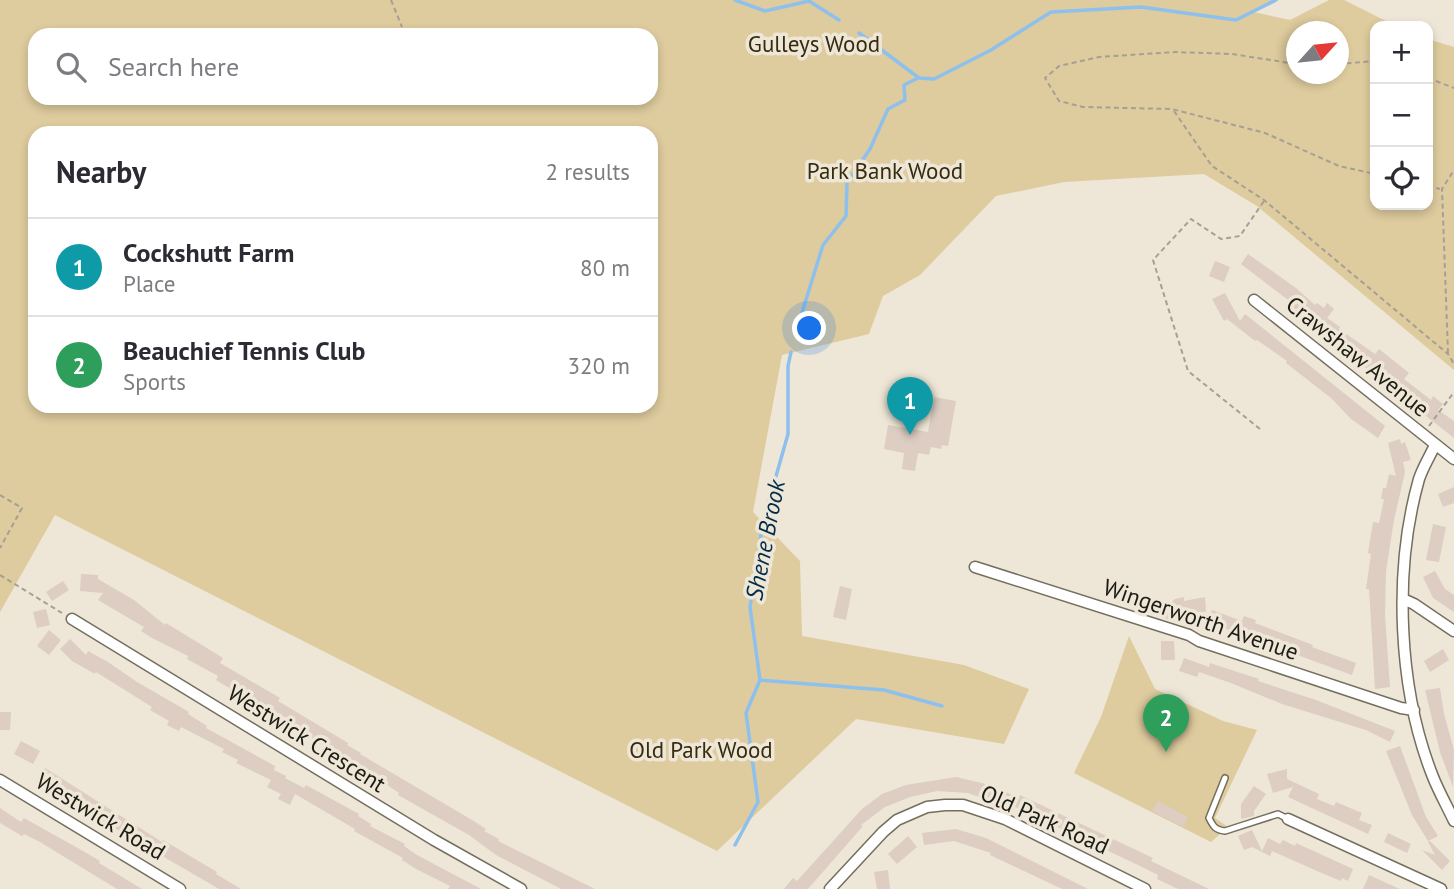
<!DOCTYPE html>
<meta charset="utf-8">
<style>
:root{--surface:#fff;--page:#f7f7f7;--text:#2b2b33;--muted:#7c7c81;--line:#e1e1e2;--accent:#2b70dd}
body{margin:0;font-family:"PT Sans",sans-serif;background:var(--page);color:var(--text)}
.controls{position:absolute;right:21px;top:21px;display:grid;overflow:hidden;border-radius:14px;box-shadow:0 4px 10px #0003}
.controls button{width:63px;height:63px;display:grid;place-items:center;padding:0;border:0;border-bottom:2px solid var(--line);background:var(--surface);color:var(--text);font:35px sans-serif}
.compass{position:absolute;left:1286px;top:21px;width:63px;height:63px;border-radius:50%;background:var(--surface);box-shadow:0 4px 10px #0003;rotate:63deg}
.you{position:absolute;left:810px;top:329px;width:24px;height:24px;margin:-18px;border:5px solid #fff;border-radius:50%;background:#1a73e8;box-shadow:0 0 0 10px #1a73e833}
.badge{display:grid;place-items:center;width:46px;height:46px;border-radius:50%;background:var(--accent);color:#fff;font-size:23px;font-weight:700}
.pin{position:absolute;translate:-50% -58px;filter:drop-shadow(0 2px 4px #0008)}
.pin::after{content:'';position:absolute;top:37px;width:24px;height:21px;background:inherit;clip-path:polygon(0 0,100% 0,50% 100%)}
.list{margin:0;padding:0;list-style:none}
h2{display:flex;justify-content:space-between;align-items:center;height:91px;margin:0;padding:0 28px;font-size:30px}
h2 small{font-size:23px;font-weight:400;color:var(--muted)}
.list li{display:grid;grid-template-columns:46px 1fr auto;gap:21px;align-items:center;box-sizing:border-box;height:98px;padding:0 28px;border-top:2px solid var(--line)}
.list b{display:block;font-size:26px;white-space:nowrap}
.list p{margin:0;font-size:23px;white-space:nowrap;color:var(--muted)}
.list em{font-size:23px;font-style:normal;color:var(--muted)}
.icon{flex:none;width:38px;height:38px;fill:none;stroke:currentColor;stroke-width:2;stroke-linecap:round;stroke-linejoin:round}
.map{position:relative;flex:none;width:1454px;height:889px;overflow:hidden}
.search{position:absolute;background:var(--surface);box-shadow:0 4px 10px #0003;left:28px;top:28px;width:630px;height:77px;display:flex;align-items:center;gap:18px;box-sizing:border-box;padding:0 24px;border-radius:21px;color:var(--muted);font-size:26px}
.panel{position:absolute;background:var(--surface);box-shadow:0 4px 10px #0003;left:28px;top:126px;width:630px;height:287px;border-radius:21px}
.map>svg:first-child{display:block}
</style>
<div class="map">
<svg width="1454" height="889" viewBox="0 0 1454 889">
<rect width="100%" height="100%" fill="#eee7d7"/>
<path fill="#decb9e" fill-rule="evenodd" d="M0,0H1276L1253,12L1290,20L1329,0H1344L1396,26H1375V205H1428V39L1454,47V370L1257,206L1204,174L1064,182L996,196L920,275L883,296L869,334L782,355L753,512L800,561L802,636L964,665L1029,689L1004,744L856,719L717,851L55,515L0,612ZM1296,32H1338V74H1296ZM35,35H651V98H35ZM35,133H651V406H35Z
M1129,636L1155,689L1223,721L1257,730L1215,818L1228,827L1211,842L1074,773L1101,717Z"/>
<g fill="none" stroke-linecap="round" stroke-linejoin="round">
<path stroke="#8dc0ed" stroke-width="3.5" d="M735,0L765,11L809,1L839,20
M859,33L919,78L934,79L991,50L1051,12L1141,7L1236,20L1276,0
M795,335L823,245L846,216L847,183L870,149L888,109L905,100L904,85L918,78
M760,680L884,690L942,706
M735,845L758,802L746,713L760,680L750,607L763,522L788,434V366L791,352"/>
</g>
<path fill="#ddcdc2" d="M1248,254L1296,288L1315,305L1317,303L1324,308L1327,303L1334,309L1327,318L1340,327L1339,329L1375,354L1379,349L1409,373L1404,379L1431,400L1433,396L1443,404L1438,410L1454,421V438L1311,325L1313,323L1290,305L1292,303L1241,264Z
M1215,261L1230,267L1224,282L1209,276Z
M1225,293L1240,321L1245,314L1385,426L1378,438L1351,419L1331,398L1286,363L1287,361L1257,340L1255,341L1227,319L1224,321L1212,299Z
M934,397L956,401L948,446L942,445L941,449L931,447L929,455L918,453L915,471L902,469L904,453L884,449L888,425L928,432Z
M1400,439L1401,444L1405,442L1411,460L1403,462L1405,472L1394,520L1386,571L1385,616L1390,687L1375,689L1369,589H1366L1371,554L1368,553L1373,522L1379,523L1384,499H1381L1383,488H1386L1389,474L1396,476L1388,443Z
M1454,487V503L1443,507L1438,494Z
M1433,524L1446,527L1439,562L1426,560Z
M1435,571L1445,589L1454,595V612L1433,598L1423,577Z
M81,574L98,575V579L134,600L165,625L166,623L223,658L220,663L280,698L278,701L348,743L347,745L361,753L360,754L472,820L486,829L484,831L499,839L498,841L595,889H561L496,855L469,835L398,795L399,793L374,776L216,680L218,676L187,659L188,656L152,638L141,631L144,627L98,600L103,593L80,591Z
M63,581L69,590L52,601L46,592Z
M840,586L852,589L846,620L833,617Z
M1184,597V601L1205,597L1206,612L1182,614L1172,621L1157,615L1175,599Z
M46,609L50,625L37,628L33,612Z
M1212,610L1242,621L1244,616L1256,620L1255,623L1313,645L1312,647L1356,663L1352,675L1207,622Z
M49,630L61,640L49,655L37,646Z
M70,639L86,655L88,651L108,662L137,682L189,712L188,714L207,726L206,728L275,766L274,770L286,776L285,778L304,788L306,785L359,814L358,816L371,824L370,826L405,844L404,846L417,855L481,889H448L450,886L416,869L402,860L403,858L354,831L355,829L295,794L290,805L278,799L281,794L267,787L271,780L236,763L238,760L222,752L224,749L181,727L179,731L167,725L169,721L150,710L152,707L96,672L95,674L72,661L60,649Z
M1161,641H1174L1175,660H1161Z
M1443,649L1449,660L1430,672L1424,661Z
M1184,658L1209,667L1210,663L1259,679L1258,681L1316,700L1395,731L1390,742L1366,730L1282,704L1231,683L1199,672L1197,677L1179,671Z
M1440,688L1444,714L1454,750L1453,787L1440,752L1425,690Z
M0,712H11L10,730H0Z
M21,741L40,751L33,764L14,754Z
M1400,746L1426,817L1438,836L1428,841L1412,815L1386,751Z
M45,768L162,842L163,840L217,872L216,874L241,889H219L97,818L38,779Z
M1287,769V779L1319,794L1317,799L1334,806L1336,802L1362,813L1359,820L1372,825L1368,834L1288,797L1293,787L1273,793L1267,774Z
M956,777L990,785L1019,798L1020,795L1153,858L1151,861L1209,889H1178L1157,879L1158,875L1138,865L1009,804L1007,807L968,793L937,791L910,797L885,807L861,825L863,826L808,889H784L793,878L797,881L862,809L882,794L906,785Z
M1254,786L1266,794L1254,811V816L1241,819V804Z
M1158,801L1188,817L1183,827L1152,811Z
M0,808L21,822L24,818L83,851L100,861L99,863L142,889H117L40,842L24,834L22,836L0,823Z
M956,829L986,838L1088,889H1062L990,855L991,853L954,841L924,845L922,833Z
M1252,830L1262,851L1268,838L1280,844L1283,840L1295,846L1296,843L1353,869L1348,881L1342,878L1341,881L1324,874L1272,851L1270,856L1252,847L1244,850L1238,836Z
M1388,833L1411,844L1407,853L1384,842Z
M908,836L917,847L897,864L888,854Z
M1430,841L1450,861L1442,870L1422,850L1435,855L1428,842Z
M888,870L890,889H877L874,872Z
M1369,875L1380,880L1400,889H1363Z"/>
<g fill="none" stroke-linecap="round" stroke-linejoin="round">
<defs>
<path id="lane" d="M1225,778L1209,818C1213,826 1215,830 1225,831L1278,814L1288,819"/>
<path id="street" d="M1254,300L1454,459
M1435,445C1430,456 1423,467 1419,479C1393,571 1398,689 1433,777C1439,792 1447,806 1454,821
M975,567L1189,635L1199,641L1401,708L1414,710
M1403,599L1414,604L1454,631
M72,619L434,840L521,889
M0,780L180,889
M1288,819L1441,889
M830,889L883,832L897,820L927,807L945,805H963L1005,819L1145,889"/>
</defs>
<use href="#lane" stroke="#746e5f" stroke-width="8"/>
<use href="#street" stroke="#746e5f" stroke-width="13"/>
<path stroke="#a6a094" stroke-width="2" stroke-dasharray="5 3.5" stroke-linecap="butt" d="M391,0L402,27
M1296,64L1232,54L1175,52L1099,57L1059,66L1045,78L1059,101L1083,107L1172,109L1265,133L1339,166L1375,174
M1338,64L1375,61
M1428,78L1454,88
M1174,111L1212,166L1264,200L1448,354L1454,364
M1428,186L1440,189
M1448,353L1442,189L1454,170
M1429,426L1454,392
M1260,429L1188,371L1153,260L1191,219L1221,239L1240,236L1264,201
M0,495L22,508L0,548
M0,575L62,613"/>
<use href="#lane" stroke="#fff" stroke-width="5"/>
<use href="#street" stroke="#fff" stroke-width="10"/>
</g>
<g text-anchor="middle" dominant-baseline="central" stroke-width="7" stroke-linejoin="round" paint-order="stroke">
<g font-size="23" fill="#372b0f" stroke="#eee7d7">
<text x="814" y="43">Gulleys Wood</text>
<text x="885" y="170">Park Bank Wood</text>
<text x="701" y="749">Old Park Wood</text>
</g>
<g font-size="23" fill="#1d1b15" stroke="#eee7d7">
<text transform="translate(1358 356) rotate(39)">Crawshaw Avenue</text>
<text transform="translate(1201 619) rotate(19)">Wingerworth Avenue</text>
<text transform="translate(307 738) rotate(32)">Westwick Crescent</text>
<text transform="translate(101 816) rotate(31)">Westwick Road</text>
<text transform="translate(1045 819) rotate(24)">Old Park Road</text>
</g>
<g font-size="24" font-style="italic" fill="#032c49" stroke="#eee7d7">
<text transform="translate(765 540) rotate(-79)">Shene Brook</text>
</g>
</g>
</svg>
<div class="controls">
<button>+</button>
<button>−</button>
<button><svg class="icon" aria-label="locate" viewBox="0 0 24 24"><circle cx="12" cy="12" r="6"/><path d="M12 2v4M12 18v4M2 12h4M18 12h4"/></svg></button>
</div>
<svg class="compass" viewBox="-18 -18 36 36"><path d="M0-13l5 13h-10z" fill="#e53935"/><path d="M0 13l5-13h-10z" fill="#7c7c81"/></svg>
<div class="you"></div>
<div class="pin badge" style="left:910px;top:435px;background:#0f9aa8">1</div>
<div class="pin badge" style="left:1166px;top:752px;background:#2e9e5b">2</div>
<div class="search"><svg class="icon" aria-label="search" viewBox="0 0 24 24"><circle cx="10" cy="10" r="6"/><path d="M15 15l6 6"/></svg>Search here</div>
<section class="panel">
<h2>Nearby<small>2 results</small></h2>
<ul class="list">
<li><span class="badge" style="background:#0f9aa8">1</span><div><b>Cockshutt Farm</b><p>Place</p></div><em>80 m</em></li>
<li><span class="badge" style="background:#2e9e5b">2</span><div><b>Beauchief Tennis Club</b><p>Sports</p></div><em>320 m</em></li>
</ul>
</section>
</div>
